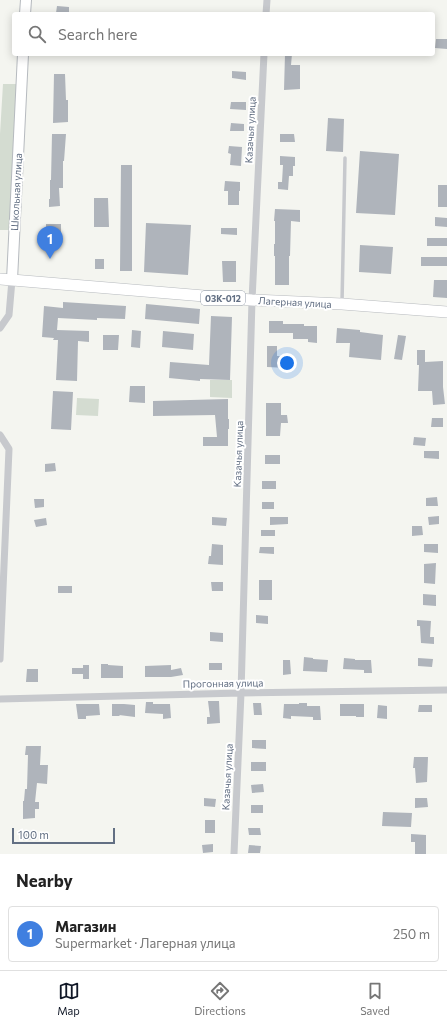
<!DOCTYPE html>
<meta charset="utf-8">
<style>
:root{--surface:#fff;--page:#f2f2f2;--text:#222;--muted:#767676;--line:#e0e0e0;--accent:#111827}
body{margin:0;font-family:Commissioner,sans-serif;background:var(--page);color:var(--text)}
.scale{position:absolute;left:12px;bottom:10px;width:103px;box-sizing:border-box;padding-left:4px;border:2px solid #626f83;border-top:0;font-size:11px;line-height:14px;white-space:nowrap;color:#626f83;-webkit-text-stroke:3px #fff;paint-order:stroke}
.you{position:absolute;left:287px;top:363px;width:14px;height:14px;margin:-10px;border:3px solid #fff;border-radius:50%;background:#1a73e8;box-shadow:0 0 0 6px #1a73e833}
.badge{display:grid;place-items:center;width:26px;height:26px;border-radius:50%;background:var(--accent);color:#fff;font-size:13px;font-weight:700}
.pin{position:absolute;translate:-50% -33px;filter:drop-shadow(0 1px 2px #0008)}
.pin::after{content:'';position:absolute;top:21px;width:14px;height:12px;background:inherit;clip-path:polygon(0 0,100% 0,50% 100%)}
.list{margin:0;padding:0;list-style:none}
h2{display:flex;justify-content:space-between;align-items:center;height:52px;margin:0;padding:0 16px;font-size:17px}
h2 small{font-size:13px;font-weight:400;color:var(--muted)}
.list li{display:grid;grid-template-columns:26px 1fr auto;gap:12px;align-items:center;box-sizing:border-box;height:56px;margin:0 8px 8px;padding:0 8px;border:1px solid var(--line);border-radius:4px}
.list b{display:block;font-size:15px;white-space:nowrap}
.list p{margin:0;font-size:13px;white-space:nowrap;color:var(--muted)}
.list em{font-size:13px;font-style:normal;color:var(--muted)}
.icon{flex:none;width:22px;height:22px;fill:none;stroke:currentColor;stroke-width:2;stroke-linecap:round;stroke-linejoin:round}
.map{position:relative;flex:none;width:447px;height:854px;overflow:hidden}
.search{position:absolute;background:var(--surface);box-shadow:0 2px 10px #0003;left:12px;right:12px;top:12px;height:44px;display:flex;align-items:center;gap:10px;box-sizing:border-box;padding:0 14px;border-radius:4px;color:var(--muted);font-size:15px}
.sheet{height:116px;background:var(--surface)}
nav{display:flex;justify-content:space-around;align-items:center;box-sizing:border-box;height:56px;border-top:1px solid var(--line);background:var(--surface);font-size:11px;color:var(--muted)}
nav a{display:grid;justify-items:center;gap:2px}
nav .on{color:var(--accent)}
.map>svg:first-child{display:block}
</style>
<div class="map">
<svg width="447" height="854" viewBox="0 0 447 854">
<rect width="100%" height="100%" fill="#f4f5f0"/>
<path fill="#d4dcd1" d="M3,84H18L11,230H0V134Z
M210,380H232V398L210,397Z
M77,398L99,399L98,416L76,415Z"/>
<path fill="#afb4bb" d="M57,6L69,7V14L56,13Z
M436,39H447V49L435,48Z
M285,54H292L291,65H300V89L284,90Z
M232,71L246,72V80L232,78Z
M54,74H65L66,100H68V122L53,123Z
M231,102H246V110L230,109Z
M328,118L344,119L343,152L326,151Z
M231,123L244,124V131H230Z
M52,134H66L64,161H63V188H59L60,206L49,207V199H50V180H51Z
M280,134H294L295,142H280Z
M229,146L242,147L241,166L230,165L231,154L228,153Z
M360,151L399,154L395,215L356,213Z
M280,156L295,157V166H293V176H289L288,190L278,189V182H282L283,165H280Z
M121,165H132V271H120Z
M225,181L240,182V191H239V205H228V191H224Z
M438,185H447V207H438Z
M94,198H108L109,227H94Z
M275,209L300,210V222L291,221L290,256H289V285H275V256H274V244H275V221H274Z
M435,217L447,218V227L435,226Z
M146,223L191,225L188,275L144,272Z
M46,224H61V237H46Z
M221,228H237V235L221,234Z
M427,238H447V246H427Z
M360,245L393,247L391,274L359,272Z
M421,257H447V266H421Z
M95,259H104V269H95Z
M222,261H236V282H223Z
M434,280H447V298L433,297Z
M63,302L126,306L125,319L97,318V320L58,318L57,330L89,331V342L78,341L77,381L56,380L58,340H53L54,338L42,337L44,306L63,308Z
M146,304L200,309L199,324L145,319Z
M211,316L232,317L230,380L200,379V381L169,378L170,362L209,365Z
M269,321H283V324H304V326H317V343L308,342V339H293V333H269Z
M337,328L360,330V332L383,335L381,360L349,357L350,343H336Z
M132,330L141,331L140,348L131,347Z
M163,331L194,334L193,350L162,347Z
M103,335H119L118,350H103Z
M398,335L406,336L402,360L394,359Z
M267,346H277V356H289L288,368L267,367Z
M417,350H425V362L443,361V387L445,404L433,405L432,391H418L419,365H417Z
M130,386H145V403L129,402Z
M53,391L73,392L71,430L51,429Z
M228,399V419H229V429H228V446H203V437H217L215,415L153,416V401Z
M266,403H281V415H287L288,423H281L280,436H266Z
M432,418H443V427H431Z
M414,437L426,438L425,446L413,445Z
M424,451H439V459L424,458Z
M265,455H280V464H265Z
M55,463L56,471L45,472V464Z
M262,481H276V489H262Z
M437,497L438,506H426V498Z
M34,499H44V507L35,508Z
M262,502H274V509H262Z
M439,516V524L429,525L428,517Z
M212,517L227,518L226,526L212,525Z
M270,517H288V524L270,525Z
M46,518L47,525L36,527L34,520Z
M412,526H422L423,535L412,536Z
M261,530H275V536H261Z
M212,544L223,545V565L208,564L209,556H211Z
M424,544H438V553L424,552Z
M260,547H274V554L259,553Z
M436,563L435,584L424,583V564Z
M259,580H272V600H259Z
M211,582H223V591H212Z
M58,586H72V593H58Z
M423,594L436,595V606L423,605Z
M256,615L268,616V624L256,623Z
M417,620L431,621L430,637H434V644L421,643L420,626H417Z
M210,632L223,633V642L210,641Z
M304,657L313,658V659L328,660L327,672L303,671Z
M344,658L355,659V660H371L372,673H364V670L343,669Z
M418,658L433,659L432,667L418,666Z
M283,660H290L291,674L283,675Z
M209,663H222V670H209Z
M101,664H108V665L123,666V678H101Z
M83,665H89V679H83V674H72V668H83Z
M171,665V670L181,668L183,675L171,677H145V666Z
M27,669H38V682H26Z
M208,701H219L220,723L207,724V717H210Z
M146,702H153V704H170L171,718L163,719V714L145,713Z
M253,703H261L262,715H254Z
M299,703H307V706H320L321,720H313V717L291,716V719L283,718L284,704H299Z
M76,704H99L100,715L86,716V719H78Z
M112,704H124L135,705V717L119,715L120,716H112Z
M340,704H364V717H356V716H340Z
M378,705L387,706V719L377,718Z
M419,705H432V712H418Z
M252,740H266V749L252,748Z
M26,746H41L40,765H48L47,784L37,783L35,802H39V809H35V818L23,819V801H24L25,789H27L28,755H25Z
M414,757H428L427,782L416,783L415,768H413Z
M251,762H266V771H251Z
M263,784L264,792L252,793L251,785Z
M204,798L216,799L215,807L204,806Z
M415,798H427L428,807L415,808Z
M251,805H263V813H251Z
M383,812L412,813L411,827L382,826Z
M205,820H215V833H205Z
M248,828H260L261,835H249Z
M35,832V839L21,840L20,833Z
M411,834L426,835V854H415V842H411Z
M213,844V852L203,853L202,845Z
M249,845L261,846L260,853H248Z"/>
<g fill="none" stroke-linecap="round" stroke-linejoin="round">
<defs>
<path id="secondary" d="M25,14L26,0
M12,280L23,54"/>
<path id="primary" d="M0,279L252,300L342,304L447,312"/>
</defs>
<use href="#secondary" stroke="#b6babf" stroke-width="12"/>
<use href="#primary" stroke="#b7babe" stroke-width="12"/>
<path stroke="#c7c9cd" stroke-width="3.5" d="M342,303L345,158"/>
<path stroke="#c7c9cd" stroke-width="7" d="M266,14L267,0
M0,328L9,315L12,280
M0,435L9,449L0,659
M0,699L241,693L447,690
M234,854L241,693L252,300L264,54"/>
<use href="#secondary" stroke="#fff" stroke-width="10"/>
<use href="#primary" stroke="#fff" stroke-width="11"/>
</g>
<g text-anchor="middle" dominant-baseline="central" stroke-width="4" stroke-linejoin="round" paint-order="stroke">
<rect fill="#fff" stroke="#919aa8" stroke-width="1" x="201" y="291" width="44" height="14" rx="3"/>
<g font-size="9" font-weight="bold" fill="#626f83">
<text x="223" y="298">03К-012</text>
</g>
<g font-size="10" fill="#626f83" stroke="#fff">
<text transform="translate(250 130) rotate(-87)">Казачья улица</text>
<text transform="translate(16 192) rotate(-87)">Школьная улица</text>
<text transform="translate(295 302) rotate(3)">Лагерная улица</text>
<text transform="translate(238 454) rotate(-88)">Казачья улица</text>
<text transform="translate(223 683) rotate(-1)">Прогонная улица</text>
<text transform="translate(227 777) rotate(-87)">Казачья улица</text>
</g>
</g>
</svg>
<div class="scale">100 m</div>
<div class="you"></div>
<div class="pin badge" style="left:50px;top:259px;background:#3f7fe0">1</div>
<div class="search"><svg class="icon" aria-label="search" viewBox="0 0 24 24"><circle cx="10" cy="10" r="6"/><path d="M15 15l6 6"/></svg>Search here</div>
</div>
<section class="sheet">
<h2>Nearby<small></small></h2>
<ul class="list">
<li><span class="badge" style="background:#3f7fe0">1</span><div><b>Магазин</b><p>Supermarket · Лагерная улица</p></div><em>250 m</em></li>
</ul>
</section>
<nav>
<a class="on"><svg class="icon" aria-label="map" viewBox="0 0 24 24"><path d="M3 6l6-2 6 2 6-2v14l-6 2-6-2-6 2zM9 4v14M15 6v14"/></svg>Map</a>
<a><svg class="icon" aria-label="directions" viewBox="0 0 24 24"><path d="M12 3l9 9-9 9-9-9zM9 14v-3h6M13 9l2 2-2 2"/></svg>Directions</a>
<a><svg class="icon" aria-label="saved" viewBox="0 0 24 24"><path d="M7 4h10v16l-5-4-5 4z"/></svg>Saved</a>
</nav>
